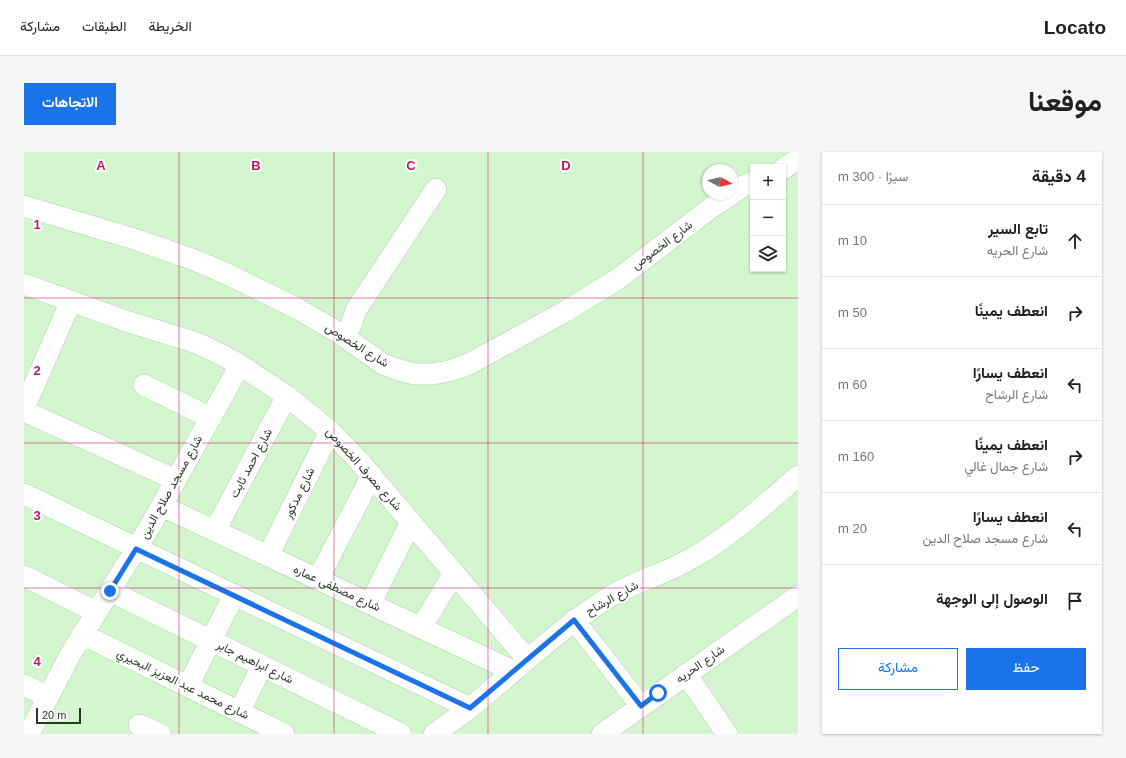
<!DOCTYPE html>
<html lang="ar">
<meta charset="utf-8">
<style>
:root{--surface:#fff;--page:#f6f6f6;--text:#202124;--muted:#757577;--line:#e0e0e0;--accent:#1a73e8}
body{margin:0;font-family:Arial,Vazirmatn,sans-serif;background:var(--page);color:var(--text);direction:rtl}
.controls{position:absolute;right:12px;top:12px;display:grid;overflow:hidden;border-radius:0px;box-shadow:0 1px 3px #0004}
.controls button{width:36px;height:36px;display:grid;place-items:center;padding:0;border:0;border-bottom:1px solid var(--line);background:var(--surface);color:var(--text);font:20px sans-serif}
.compass{position:absolute;left:678px;top:12px;width:36px;height:36px;border-radius:50%;background:var(--surface);box-shadow:0 1px 3px #0004;rotate:98deg}
.scale{position:absolute;left:12px;bottom:10px;width:45px;box-sizing:border-box;padding-left:4px;border:2px solid #2a3728;border-top:0;font-size:11px;line-height:14px;white-space:nowrap;color:#2a3728;-webkit-text-stroke:3px #fff;paint-order:stroke}
.stop{position:absolute;width:12px;height:12px;margin:-9px;border:3px solid #1a73e8;border-radius:50%;background:#fff}
.stop.end{background:#1a73e8;border-color:#fff;box-shadow:0 1px 4px #0008}
.list{margin:0;padding:0;list-style:none}
h2{display:flex;justify-content:space-between;align-items:center;height:52px;margin:0;padding:0 16px;font-size:17px}
h2 small{font-size:13px;font-weight:400;color:var(--muted)}
.list li{display:grid;grid-template-columns:26px 1fr auto;gap:12px;align-items:center;box-sizing:border-box;height:72px;padding:0 16px;border-top:1px solid var(--line)}
.list b{display:block;font-size:15px;white-space:nowrap}
.list p{margin:0;font-size:13px;white-space:nowrap;color:var(--muted)}
.list em{font-size:13px;font-style:normal;color:var(--muted)}
.actions{display:flex;gap:8px;padding:12px 16px}
.actions a{flex:1;padding:9px 0;border:1px solid var(--accent);border-radius:0px;text-align:center;font-size:14px;color:var(--accent)}
.actions .main{background:var(--accent);color:#fff}
.icon{flex:none;width:22px;height:22px;fill:none;stroke:currentColor;stroke-width:2;stroke-linecap:round;stroke-linejoin:round}
.map{position:relative;flex:none;width:774px;height:582px;overflow:hidden;direction:ltr;border-radius:0px}
header{display:flex;align-items:center;gap:24px;box-sizing:border-box;height:56px;padding:0 20px;background:var(--surface);border-bottom:1px solid var(--line)}
header strong{font-size:19px}
nav{display:flex;gap:22px;margin-inline-start:auto;font-size:14px}
.intro{display:flex;align-items:center;justify-content:space-between;box-sizing:border-box;height:96px;padding:0 24px}
h1{margin:0;font-size:28px}
.button{padding:10px 18px;border-radius:0px;background:var(--accent);color:#fff;font-size:14px;font-weight:700}
main{display:flex;gap:24px;padding:0 24px}
aside{flex:1;background:var(--surface);border-radius:0px;box-shadow:0 1px 3px #0004}
.map>svg:first-child{display:block}
</style>
<header>
<strong>Locato</strong>
<nav><a>الخريطة</a><a>الطبقات</a><a>مشاركة</a></nav>
</header>
<div class="intro"><h1>موقعنا</h1><a class="button">الاتجاهات</a></div>
<main>
<aside>
<h2>4 دقيقة<small>سيرًا · 300 m</small></h2>
<ul class="list">
<li><svg class="icon" aria-label="ahead" viewBox="0 0 24 24"><path d="M12 20V5M6 11l6-6 6 6"/></svg><div><b>تابع السير</b><p>شارع الحريه</p></div><em>10 m</em></li>
<li><svg class="icon" aria-label="right" viewBox="0 0 24 24"><path d="M7 20v-9h11M14 6l5 5-5 5"/></svg><div><b>انعطف يمينًا</b></div><em>50 m</em></li>
<li><svg class="icon" aria-label="left" viewBox="0 0 24 24"><path d="M17 20v-9H6M10 6l-5 5 5 5"/></svg><div><b>انعطف يسارًا</b><p>شارع الرشاح</p></div><em>60 m</em></li>
<li><svg class="icon" aria-label="right" viewBox="0 0 24 24"><path d="M7 20v-9h11M14 6l5 5-5 5"/></svg><div><b>انعطف يمينًا</b><p>شارع جمال غالي</p></div><em>160 m</em></li>
<li><svg class="icon" aria-label="left" viewBox="0 0 24 24"><path d="M17 20v-9H6M10 6l-5 5 5 5"/></svg><div><b>انعطف يسارًا</b><p>شارع مسجد صلاح الدين</p></div><em>20 m</em></li>
<li><svg class="icon" aria-label="arrive" viewBox="0 0 24 24"><path d="M6 21V4h12l-3 4 3 4H6"/></svg><div><b>الوصول إلى الوجهة</b></div></li>
</ul>
<div class="actions"><a class="main">حفظ</a><a>مشاركة</a></div>
</aside>
<div class="map">
<svg width="774" height="582" viewBox="0 0 774 582">
<rect width="100%" height="100%" fill="#d4f6cf"/>
<g fill="none" stroke-linecap="round" stroke-linejoin="round">
<defs>
<path id="minor" d="M759,17L774,7
M708,42L719,34L729,30
M0,54L107,86L168,107L199,120L274,157L315,181L359,212L375,218L391,222H408L425,219L445,212L542,159L594,127L688,55L708,42
M0,132L102,169L173,191L196,202L216,213L263,244L306,279L334,308L503,507
M319,184L326,175L332,158L412,37
M120,233L187,266
M0,256L47,149
M0,259L152,328
M0,342L446,556
M138,354L489,519
M191,378L263,244
M244,404L306,279
M0,424L72,460
M294,427L348,323
M86,439L377,582
M346,452L387,370
M550,468L617,554
M397,476L430,421
M58,482L260,582
M662,522L703,582
M0,533L24,545
M164,534L210,443
M215,560L238,514
M115,573L136,582
M5,582L46,503L125,376L216,213
M410,582C423,573 435,564 447,555C491,519 532,480 579,449C604,432 635,424 661,410C703,388 739,354 774,324
M578,582L774,444"/>
</defs>
<use href="#minor" stroke="#adcea9" stroke-width="22"/>
<use href="#minor" stroke="#fff" stroke-width="21"/>
</g>
<g fill="none" stroke-linecap="round" stroke-linejoin="round">
<path stroke="#1a73e8" stroke-width="5" d="M86,439L112,397L446,556L550,468L617,554L634,541"/>
</g>
<path fill="none" stroke="#c2185b" stroke-width="1" stroke-opacity="0.55" d="M155,0V582M310,0V582M464,0V582M619,0V582M0,146H774M0,291H774M0,436H774"/>
<g text-anchor="middle" dominant-baseline="central" stroke-width="4" stroke-linejoin="round" paint-order="stroke">
<g font-size="12" fill="#2a3728" stroke="#fff">
<text transform="translate(638 93) rotate(-37)">شارع الخصوص</text>
<text transform="translate(333 193) rotate(32)">شارع الخصوص</text>
<text transform="translate(227 311) rotate(-62)">شارع احمد ثابت</text>
<text transform="translate(340 317) rotate(48)">شارع مصرف الخصوص</text>
<text transform="translate(147 335) rotate(-61)">شارع مسجد صلاح الدين</text>
<text transform="translate(275 341) rotate(-64)">شارع مدكور</text>
<text transform="translate(313 436) rotate(25)">شارع مصطفى عماره</text>
<text transform="translate(588 446) rotate(-29)">شارع الرشاح</text>
<text transform="translate(231 510) rotate(26)">شارع ابراهيم جابر</text>
<text transform="translate(676 512) rotate(-35)">شارع الحريه</text>
<text transform="translate(159 532) rotate(26)">شارع محمد عبد العزيز البحيري</text>
</g>
</g>
<g font-size="13" text-anchor="middle" font-weight="bold" fill="#c2185b" stroke="#fff" stroke-width="4" stroke-linejoin="round" paint-order="stroke">
<text x="77" y="18">A</text>
<text x="232" y="18">B</text>
<text x="387" y="18">C</text>
<text x="542" y="18">D</text>
<text x="13" y="77">1</text>
<text x="13" y="223">2</text>
<text x="13" y="368">3</text>
<text x="13" y="514">4</text>
</g>
</svg>
<div class="controls">
<button>+</button>
<button>−</button>
<button><svg class="icon" aria-label="layers" viewBox="0 0 24 24"><path d="M12 4l9 5-9 5-9-5zM3 14l9 5 9-5"/></svg></button>
</div>
<svg class="compass" viewBox="-18 -18 36 36"><path d="M0-13l5 13h-10z" fill="#e53935"/><path d="M0 13l5-13h-10z" fill="#757577"/></svg>
<div class="scale">20 m</div>
<div class="stop" style="left:634px;top:541px"></div>
<div class="stop end" style="left:86px;top:439px"></div>
</div>
</main>
